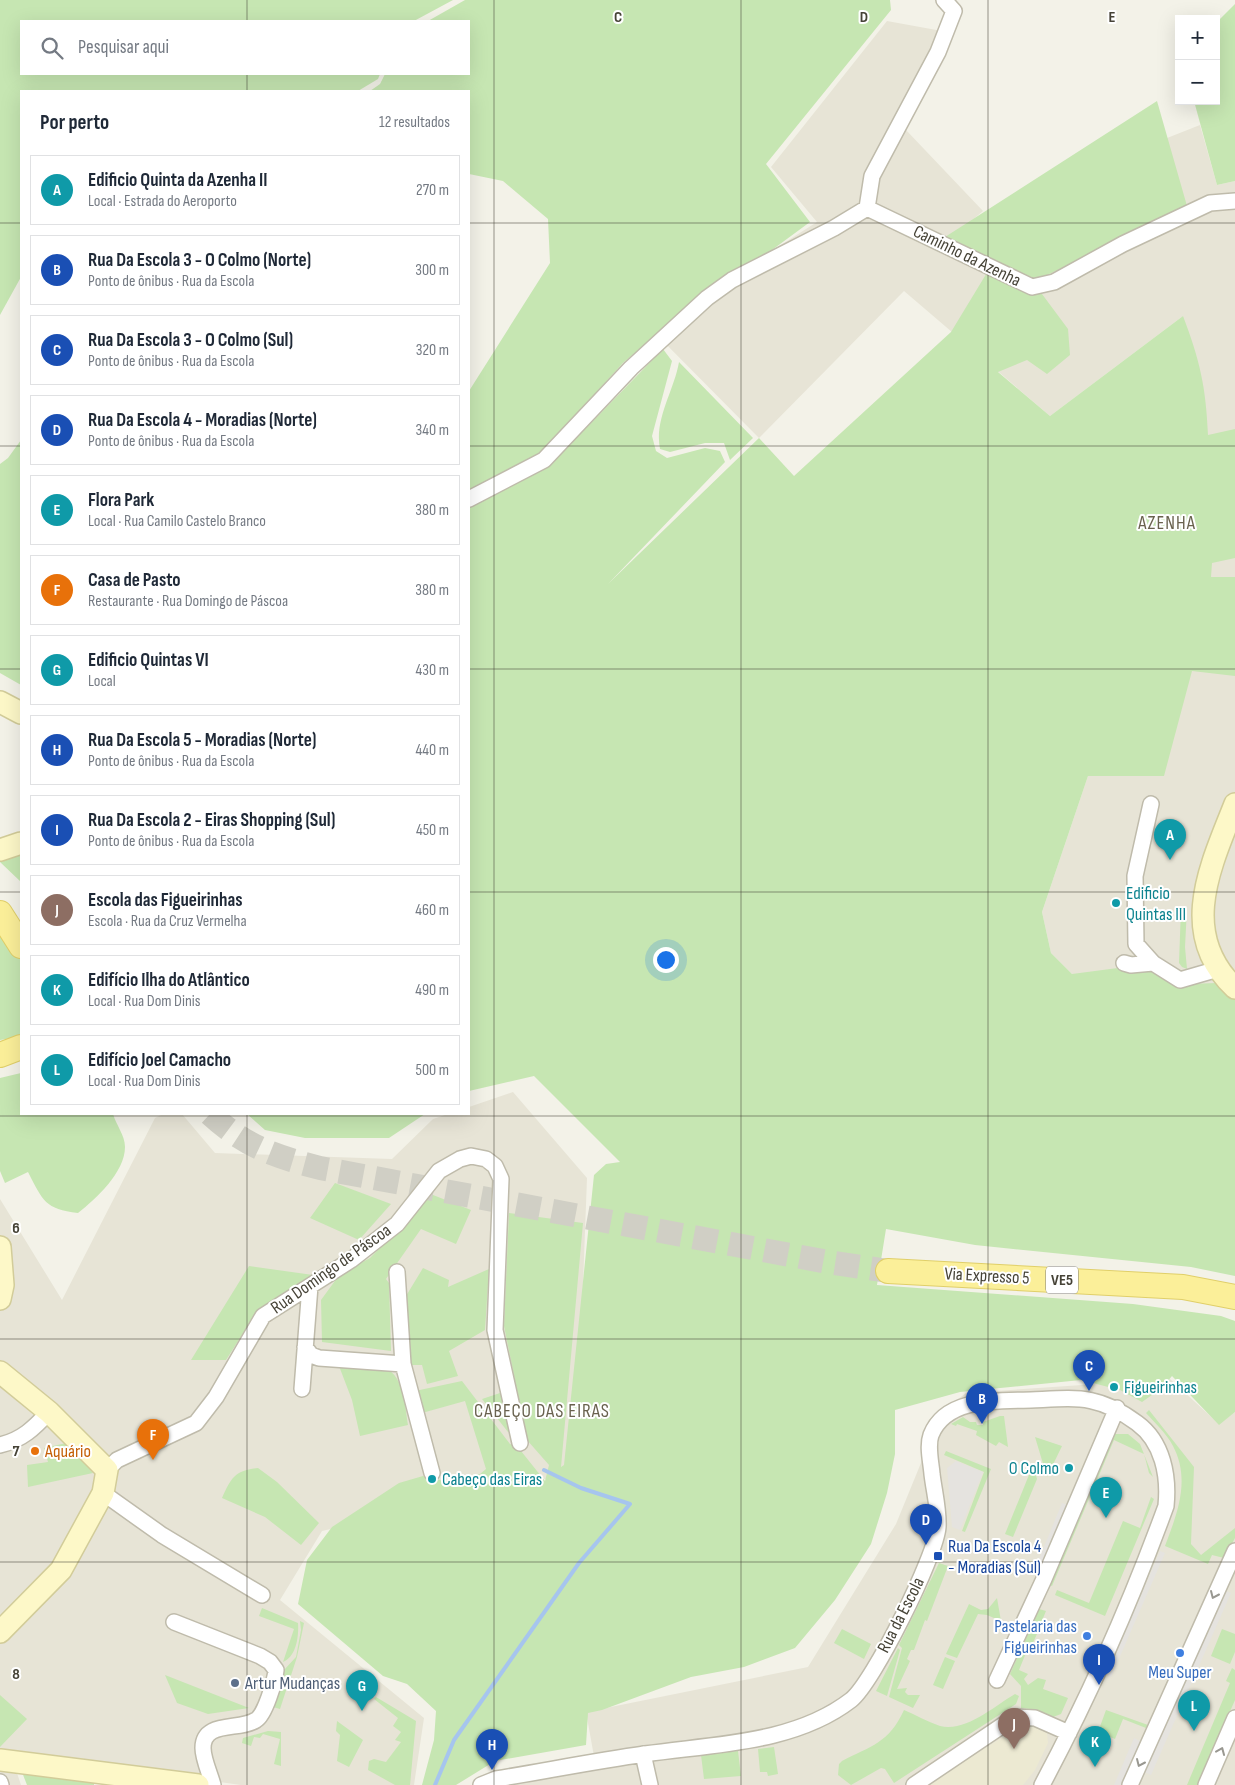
<!DOCTYPE html>
<html lang="pt">
<meta charset="utf-8">
<style>
:root{--surface:#fff;--page:#f2f2f3;--text:#1f2937;--muted:#747a83;--line:#e0e1e3;--accent:#f3611f}
body{margin:0;font-family:"Sofia Sans Condensed",sans-serif;background:var(--page);color:var(--text)}
.controls{position:absolute;right:15px;top:15px;display:grid;overflow:hidden;border-radius:0px;box-shadow:0 5px 20px #0002}
.controls button{width:45px;height:45px;display:grid;place-items:center;padding:0;border:0;border-bottom:1px solid var(--line);background:var(--surface);color:var(--text);font:25px sans-serif}
.you{position:absolute;left:665px;top:959px;width:18px;height:18px;margin:-12px;border:4px solid #fff;border-radius:50%;background:#1a73e8;box-shadow:0 0 0 8px #1a73e833}
.badge{display:grid;place-items:center;width:32px;height:32px;border-radius:50%;background:var(--accent);color:#fff;font-size:16px;font-weight:700}
.pin{position:absolute;translate:-50% -41px;filter:drop-shadow(0 1px 2px #0008)}
.pin::after{content:'';position:absolute;top:26px;width:18px;height:15px;background:inherit;clip-path:polygon(0 0,100% 0,50% 100%)}
.list{margin:0;padding:0;list-style:none}
h2{display:flex;justify-content:space-between;align-items:center;height:65px;margin:0;padding:0 20px;font-size:21px}
h2 small{font-size:16px;font-weight:400;color:var(--muted)}
.list li{display:grid;grid-template-columns:32px 1fr auto;gap:15px;align-items:center;box-sizing:border-box;height:70px;margin:0 10px 10px;padding:0 10px;border:1px solid var(--line);border-radius:0px}
.list b{display:block;font-size:19px;white-space:nowrap}
.list p{margin:0;font-size:16px;white-space:nowrap;color:var(--muted)}
.list em{font-size:16px;font-style:normal;color:var(--muted)}
.icon{flex:none;width:28px;height:28px;fill:none;stroke:currentColor;stroke-width:2;stroke-linecap:round;stroke-linejoin:round}
.map{position:relative;flex:none;width:1235px;height:1785px;overflow:hidden}
.search{position:absolute;background:var(--surface);box-shadow:0 5px 20px #0002;left:20px;top:20px;width:450px;height:55px;display:flex;align-items:center;gap:12px;box-sizing:border-box;padding:0 18px;border-radius:0px;color:var(--muted);font-size:19px}
.panel{position:absolute;background:var(--surface);box-shadow:0 5px 20px #0002;left:20px;top:90px;width:450px;height:1025px;border-radius:0px}
.map>svg:first-child{display:block}
</style>
<div class="map">
<svg width="1235" height="1785" viewBox="0 0 1235 1785">
<rect width="100%" height="100%" fill="#f3f2e8"/>
<path fill="#e7e4d6" d="M887,21L953,33L906,130L983,211L950,239L1034,279L1162,140L1200,125L1217,185L1235,181V1006L1190,978L1095,997L1051,953L1042,912L1088,776L1183,316L1050,416L904,291L759,438L650,328L817,222L771,167Z
M513,1092L587,1178L576,1472L322,1531L280,1600L424,1718L414,1785H241L10,1752L21,1785H0V1199L62,1300L155,1118L163,1114H182L215,1153L392,1159L433,1119L448,1114H469V1107Z
M1170,1379L1219,1424L1235,1412V1785H509L595,1762L586,1712L808,1667L896,1524L923,1458L933,1418L966,1393Z"/>
<path fill="#ece9d2" d="M1025,1723L1047,1733L1048,1743L1035,1770L1023,1785H927Z"/>
<path fill="#c6e6b2" d="M0,0H453L414,21H21V74H380L378,79L358,91H21V277L0,315Z
M465,0H890L891,10L766,164L810,222L651,339L623,363L540,454L469,490V391L550,263L548,219L503,181L469,174V91H370L380,84L385,74H469V21H428Z
M1235,4V181L1217,185L1194,101H1216V23Z
M1157,101L1187,206L1033,282L945,237Z
M988,271L1030,293L1042,294L1068,329L1070,355L1047,374L1027,360L998,372L1050,416L1183,316C1200,361 1206,387 1208,435L1235,429V558L1212,563L1211,577H1235V676L1192,671L1164,776H1088L1042,912L1051,953L1072,974L1156,963L1188,984L1217,983L1235,994V1276L1191,1267L975,1245L886,1229L877,1285L1133,1304L1221,1316L1235,1321V1412L1219,1425L1172,1376L1162,1388L1142,1402L1120,1390L1081,1380L960,1392L895,1410V1454L887,1493L871,1544L835,1600L795,1648L744,1667L691,1677L602,1710L588,1713L586,1745L495,1761L456,1785H422L434,1740L436,1711L407,1684L383,1676L298,1604L307,1560L332,1527L399,1483L423,1476L444,1481L480,1474L486,1469L465,1401L422,1413L415,1391L462,1381L510,1444L517,1446L545,1481L549,1465L527,1440L504,1326L509,1213L583,1223L561,1467L564,1465L594,1175L606,1164L620,1162L534,1076L469,1091V506L552,463L663,349L672,361L652,436L656,451L667,458L705,448L720,451L725,462L608,584L759,438L794,476L951,332Z
M679,362L753,438L730,460L724,443H705L670,452L660,449C654,419 674,391 679,362Z
M21,440V685L0,673V464L8,458Z
M21,854V882L0,862Z
M1181,908H1187L1185,947L1187,969L1182,967L1179,963Z
M0,922L21,952V1034L18,1037L0,1040Z
M21,1073V1114H113C116,1125 125,1135 125,1147C125,1172 96,1199 78,1213C45,1209 43,1201 28,1172L5,1183L0,1171V1078Z
M247,1114H425L389,1138H305L265,1130Z
M335,1183L391,1204L359,1240L310,1218Z
M428,1193L471,1210L456,1244L421,1229L386,1279L389,1283L391,1351L322,1342L321,1300L340,1274L370,1258L409,1218Z
M249,1266L313,1275L256,1313L226,1360H191Z
M423,1268L449,1280L448,1287L489,1269L485,1330L449,1351L458,1376L427,1384L422,1365H410L406,1296Z
M339,1366L389,1370C405,1382 405,1407 408,1425L360,1436L352,1400Z
M500,1393L512,1431L508,1432L482,1399Z
M1149,1410L1194,1467L1191,1544L1201,1555L1235,1528V1538L1224,1558L1212,1555L1208,1564L1165,1546C1177,1514 1191,1480 1173,1446C1167,1434 1155,1423 1146,1413Z
M1000,1416H1004L1008,1447L999,1442L996,1446L976,1435L977,1431L957,1424L956,1426L951,1424L963,1417L970,1422H976L977,1425H983V1422Z
M1115,1434H1128L1140,1444L1153,1477L1149,1473L1144,1454L1114,1440L1052,1586L1049,1585Z
M1035,1437L1062,1446L1047,1477Z
M71,1442L93,1473L28,1487L27,1465L48,1462L44,1448Z
M946,1451L991,1469L965,1532L962,1531L984,1472L944,1455Z
M1033,1465L1037,1479L1013,1537L1005,1534Z
M258,1468L277,1482L319,1523L301,1545L265,1517L222,1498C231,1478 235,1470 258,1468Z
M1151,1497L1154,1499L1105,1616L1055,1595L1057,1590L1089,1603L1123,1521L1140,1528Z
M939,1563L948,1566L927,1621L925,1620L914,1650H911L907,1659L910,1661L897,1689L907,1688L905,1692L908,1695H920L913,1708L889,1697L902,1648L899,1645Z
M997,1598L1001,1621L987,1615L978,1614L957,1658L946,1654L969,1604L981,1610L988,1609Z
M262,1608L298,1623C299,1637 296,1657 283,1662L294,1629L259,1616Z
M1039,1609L1046,1611L1041,1623L1039,1622L1034,1632L1037,1634L1030,1649L1028,1648L1019,1670L1028,1674L1024,1679L1028,1685L1038,1678L1046,1680L1043,1689L1068,1698L1061,1714L1053,1717L1030,1709L1021,1708V1686L1010,1674Z
M300,1621L304,1623L297,1657L280,1709L273,1707L282,1683L284,1670L296,1657L301,1630Z
M842,1629L871,1644L864,1659L834,1643Z
M1222,1629L1235,1634V1652L1230,1664L1211,1656Z
M898,1648L900,1650L887,1696L876,1691Z
M945,1657L955,1661L943,1689L933,1685Z
M1232,1668L1235,1670V1700L1198,1785H1187L1230,1683L1226,1681Z
M165,1675L249,1708L208,1714L177,1703Z
M1015,1694L1019,1696L1016,1704L894,1783L885,1769L881,1768L851,1785L838,1775L839,1764L842,1761C871,1746 889,1743 904,1710C916,1715 928,1722 940,1726C967,1732 994,1706 1015,1694Z
M0,1695L27,1719L0,1747Z
M376,1697L416,1721L410,1785H395L368,1770L369,1761L374,1759L386,1762L401,1742L395,1740L401,1732L393,1726L398,1718L374,1699Z
M1106,1710L1148,1725L1146,1728L1123,1719L1115,1739L1098,1732Z
M337,1721L363,1740L349,1767L337,1761L340,1735L336,1731Z
M268,1731L281,1732V1766L274,1764L280,1739L263,1734L260,1738L254,1737L251,1746L242,1743L243,1738Z
M774,1747L778,1774L768,1776L767,1772H760L758,1749Z
M738,1751L741,1776L704,1779L701,1755Z
M20,1767L94,1773V1785H27Z"/>
<path fill="#e5e3df" d="M956,1461L983,1472L960,1530L952,1527L947,1468Z
M1062,1503L1068,1505L1043,1566L1037,1564Z
M1160,1551L1165,1553L1111,1677L1107,1675Z
M1222,1589L1231,1593L1151,1775L1142,1771Z
M1134,1738L1140,1741L1122,1785H1114Z"/>
<g fill="none" stroke-linecap="round" stroke-linejoin="round">
<path stroke="#a6c5ee" stroke-width="4" d="M435,1785L454,1740L579,1563L630,1504L581,1488L544,1470"/>
<path stroke="#d0cfc5" stroke-width="24" stroke-dasharray="24 12" stroke-linecap="butt" d="M210,1114C246,1147 274,1156 320,1168L828,1262L888,1271"/>
<defs>
<path id="street" d="M867,208L1032,287L1054,282L1123,244L1210,203L1235,201
M867,208L872,176L938,52L954,11L944,0
M469,499L544,460L631,368L707,298L732,280L834,228L867,208
M1151,804L1135,876L1136,944L1153,963
M1124,963L1131,965L1153,963L1180,980L1218,969
M397,1272L403,1364
M305,1347L311,1355L319,1358L403,1364L432,1473
M302,1389L310,1286
M0,1445C22,1440 34,1428 49,1412
M107,1470L117,1460L196,1423L216,1397L263,1316L351,1260L397,1224L439,1171L460,1159L471,1156L486,1159L495,1166L501,1179L495,1330L520,1443
M103,1493L162,1535L262,1595
M174,1622L260,1656L270,1662L276,1670C275,1681 265,1715 256,1720C240,1731 203,1720 203,1748C203,1759 210,1774 213,1785
M997,1680L1044,1579L1117,1408
M643,1754L650,1785
M0,1782L1,1785
M481,1785L496,1779C545,1771 595,1761 645,1754C713,1744 794,1744 851,1700C873,1683 936,1556 938,1527C939,1510 934,1491 932,1474C931,1462 927,1446 931,1435C946,1397 998,1401 1031,1400C1077,1398 1098,1394 1137,1423C1163,1442 1169,1476 1166,1506C1131,1602 1090,1695 1042,1785
M914,1785L1015,1717L1035,1718L1069,1733
M1130,1785L1235,1551
M1206,1785L1235,1718"/>
<path id="secondary" d="M0,702L21,713
M1235,804C1211,865 1177,933 1235,988
M0,850L21,843
M0,1247L3,1285L0,1299
M0,1372L49,1412L107,1470L103,1493L61,1570L0,1632
M0,1760L198,1785"/>
<path id="primary" d="M0,913L21,946
M0,1055L21,1047
M888,1271L1183,1287L1235,1297"/>
</defs>
<use href="#street" stroke="#bfbbab" stroke-width="18"/>
<use href="#secondary" stroke="#d2cc99" stroke-width="24"/>
<use href="#primary" stroke="#e0cf69" stroke-width="26"/>
<use href="#street" stroke="#fff" stroke-width="15"/>
<use href="#secondary" stroke="#fdf8c8" stroke-width="21"/>
<use href="#primary" stroke="#fbef99" stroke-width="24"/>
</g>
<defs><path id="oneway-chevron" d="M-2-3.5L2.5 0L-2 3.5" fill="none" stroke-width="1.6" stroke-linecap="round" stroke-linejoin="round" transform="scale(1.25)"/></defs>
<g stroke="#999891">
<use href="#oneway-chevron" transform="translate(1214 1595) rotate(114)"/>
<use href="#oneway-chevron" transform="translate(1221 1751) rotate(-67)"/>
<use href="#oneway-chevron" transform="translate(1140 1763) rotate(114)"/>
</g>
<path fill="none" stroke="#464337" stroke-width="1" stroke-opacity="0.55" d="M247,0V21M494,0V1785M741,0V1785M988,0V1785M247,74V91M0,223H21M469,223H1235M0,446H21M469,446H1235M0,669H21M469,669H1235M0,892H21M469,892H1235M247,1114V1785M0,1116H1235M0,1339H1235M0,1562H1235"/>
<g fill="#0f9aa8" stroke="#fff" stroke-width="2">
<circle cx="1116" cy="903" r="5"/>
<circle cx="1114" cy="1387" r="5"/>
<circle cx="1069" cy="1468" r="5"/>
<circle cx="432" cy="1479" r="5"/>
</g>
<circle fill="#e8710a" stroke="#fff" stroke-width="2" cx="35" cy="1451" r="5"/>
<rect fill="#1a4fb4" stroke="#fff" stroke-width="2" x="933" y="1551" width="10" height="10" rx="2.5"/>
<g fill="#3f7fe0" stroke="#fff" stroke-width="2">
<circle cx="1087" cy="1636" r="5"/>
<circle cx="1180" cy="1653" r="5"/>
</g>
<circle fill="#5c6f8a" stroke="#fff" stroke-width="2" cx="235" cy="1683" r="5"/>
<g text-anchor="middle" dominant-baseline="central" stroke-width="4" stroke-linejoin="round" paint-order="stroke">
<rect fill="#fff" stroke="#7e7b73" stroke-width="1" x="1046" y="1266.5" width="32" height="27" rx="4"/>
<g font-size="16" font-weight="bold" fill="#464337">
<text x="1062" y="1280">VE5</text>
</g>
<g font-size="18" fill="#464337" stroke="#fff">
<text transform="translate(967 256) rotate(26)">Caminho da Azenha</text>
<text transform="translate(331 1269) rotate(-35)">Rua Domingo de Páscoa</text>
<text transform="translate(987 1276) rotate(3)">Via Expresso 5</text>
<text transform="translate(901 1615) rotate(-63)">Rua da Escola</text>
</g>
<g font-size="18" fill="#0d838f" stroke="#fff" text-anchor="start">
<text x="1126" y="893">Edificio<tspan x="1126" dy="21">Quintas III</tspan></text>
<text x="1124" y="1387">Figueirinhas</text>
<text x="1059" y="1468" text-anchor="end">O Colmo</text>
<text x="442" y="1479">Cabeço das Eiras</text>
</g>
<g font-size="18" fill="#c56008" stroke="#fff" text-anchor="start">
<text x="45" y="1451">Aquário</text>
</g>
<g font-size="18" fill="#164399" stroke="#fff" text-anchor="start">
<text x="948" y="1546">Rua Da Escola 4<tspan x="948" dy="21">- Moradias (Sul)</tspan></text>
</g>
<g font-size="18" fill="#366cbe" stroke="#fff" text-anchor="end">
<text x="1077" y="1626">Pastelaria das<tspan x="1077" dy="21">Figueirinhas</tspan></text>
<text x="1180" y="1672" text-anchor="middle">Meu Super</text>
</g>
<g font-size="18" fill="#4e5e75" stroke="#fff" text-anchor="start">
<text x="245" y="1683">Artur Mudanças</text>
</g>
<g font-size="19" letter-spacing="1" fill="#69624e" stroke="#fff">
<text x="1167" y="523">AZENHA</text>
<text x="542" y="1411">CABEÇO DAS EIRAS</text>
</g>
</g>
<g font-size="16" text-anchor="middle" font-weight="bold" fill="#464337" stroke="#fff" stroke-width="4" stroke-linejoin="round" paint-order="stroke">
<text x="618" y="22">C</text>
<text x="864" y="22">D</text>
<text x="1112" y="22">E</text>
<text x="16" y="1233">6</text>
<text x="16" y="1456">7</text>
<text x="16" y="1679">8</text>
</g>
</svg>
<div class="controls">
<button>+</button>
<button>−</button>
</div>
<div class="you"></div>
<div class="pin badge" style="left:1170px;top:860px;background:#0f9aa8">A</div>
<div class="pin badge" style="left:982px;top:1424px;background:#1a4fb4">B</div>
<div class="pin badge" style="left:1089px;top:1391px;background:#1a4fb4">C</div>
<div class="pin badge" style="left:926px;top:1545px;background:#1a4fb4">D</div>
<div class="pin badge" style="left:1106px;top:1518px;background:#0f9aa8">E</div>
<div class="pin badge" style="left:153px;top:1460px;background:#e8710a">F</div>
<div class="pin badge" style="left:362px;top:1711px;background:#0f9aa8">G</div>
<div class="pin badge" style="left:492px;top:1770px;background:#1a4fb4">H</div>
<div class="pin badge" style="left:1099px;top:1685px;background:#1a4fb4">I</div>
<div class="pin badge" style="left:1014px;top:1749px;background:#8d6e63">J</div>
<div class="pin badge" style="left:1095px;top:1767px;background:#0f9aa8">K</div>
<div class="pin badge" style="left:1194px;top:1731px;background:#0f9aa8">L</div>
<div class="search"><svg class="icon" aria-label="search" viewBox="0 0 24 24"><circle cx="10" cy="10" r="6"/><path d="M15 15l6 6"/></svg>Pesquisar aqui</div>
<section class="panel">
<h2>Por perto<small>12 resultados</small></h2>
<ul class="list">
<li><span class="badge" style="background:#0f9aa8">A</span><div><b>Edificio Quinta da Azenha II</b><p>Local · Estrada do Aeroporto</p></div><em>270 m</em></li>
<li><span class="badge" style="background:#1a4fb4">B</span><div><b>Rua Da Escola 3 - O Colmo (Norte)</b><p>Ponto de ônibus · Rua da Escola</p></div><em>300 m</em></li>
<li><span class="badge" style="background:#1a4fb4">C</span><div><b>Rua Da Escola 3 - O Colmo (Sul)</b><p>Ponto de ônibus · Rua da Escola</p></div><em>320 m</em></li>
<li><span class="badge" style="background:#1a4fb4">D</span><div><b>Rua Da Escola 4 - Moradias (Norte)</b><p>Ponto de ônibus · Rua da Escola</p></div><em>340 m</em></li>
<li><span class="badge" style="background:#0f9aa8">E</span><div><b>Flora Park</b><p>Local · Rua Camilo Castelo Branco</p></div><em>380 m</em></li>
<li><span class="badge" style="background:#e8710a">F</span><div><b>Casa de Pasto</b><p>Restaurante · Rua Domingo de Páscoa</p></div><em>380 m</em></li>
<li><span class="badge" style="background:#0f9aa8">G</span><div><b>Edificio Quintas VI</b><p>Local</p></div><em>430 m</em></li>
<li><span class="badge" style="background:#1a4fb4">H</span><div><b>Rua Da Escola 5 - Moradias (Norte)</b><p>Ponto de ônibus · Rua da Escola</p></div><em>440 m</em></li>
<li><span class="badge" style="background:#1a4fb4">I</span><div><b>Rua Da Escola 2 - Eiras Shopping (Sul)</b><p>Ponto de ônibus · Rua da Escola</p></div><em>450 m</em></li>
<li><span class="badge" style="background:#8d6e63">J</span><div><b>Escola das Figueirinhas</b><p>Escola · Rua da Cruz Vermelha</p></div><em>460 m</em></li>
<li><span class="badge" style="background:#0f9aa8">K</span><div><b>Edifício Ilha do Atlântico</b><p>Local · Rua Dom Dinis</p></div><em>490 m</em></li>
<li><span class="badge" style="background:#0f9aa8">L</span><div><b>Edifício Joel Camacho</b><p>Local · Rua Dom Dinis</p></div><em>500 m</em></li>
</ul>
</section>
</div>
